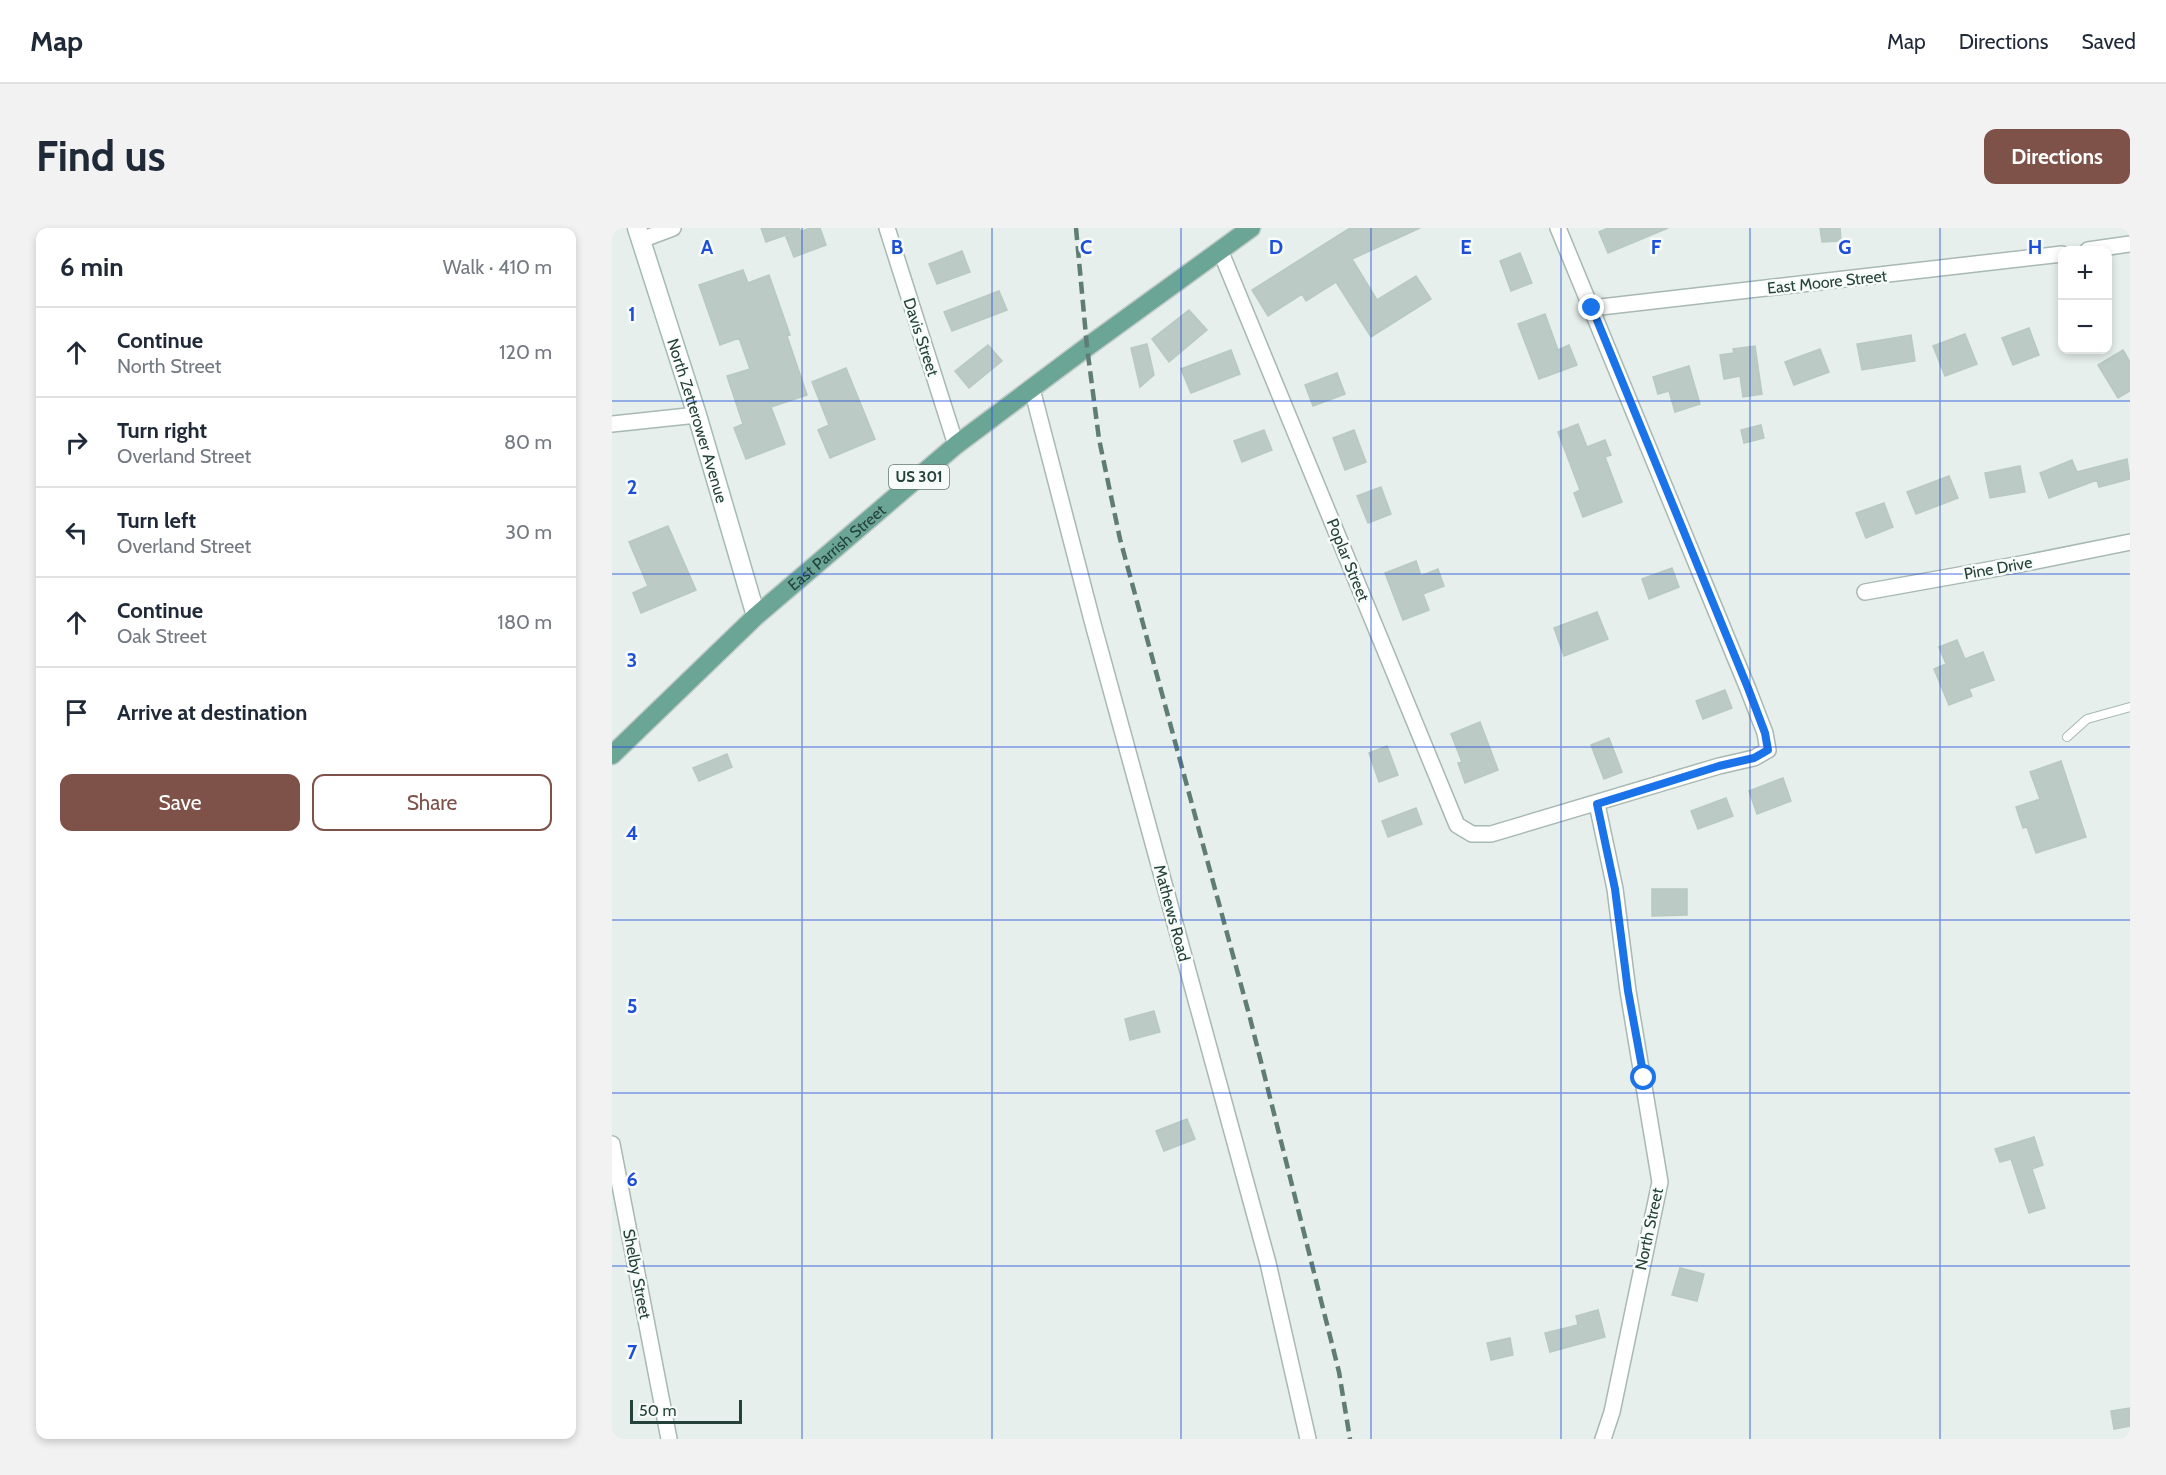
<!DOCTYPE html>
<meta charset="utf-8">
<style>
:root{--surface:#fff;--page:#f2f2f3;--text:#1f2937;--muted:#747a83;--line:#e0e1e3;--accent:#7f5249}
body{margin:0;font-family:Cabin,sans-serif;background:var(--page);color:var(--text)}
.controls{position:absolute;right:18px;top:18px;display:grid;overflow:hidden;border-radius:12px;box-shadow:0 3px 9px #0003}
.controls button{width:54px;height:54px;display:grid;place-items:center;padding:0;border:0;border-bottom:2px solid var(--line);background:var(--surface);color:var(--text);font:30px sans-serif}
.scale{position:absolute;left:18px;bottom:15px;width:112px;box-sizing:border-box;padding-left:6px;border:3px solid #24423a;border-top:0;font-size:16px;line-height:21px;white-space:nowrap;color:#24423a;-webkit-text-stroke:4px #f7fbf9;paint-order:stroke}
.stop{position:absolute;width:18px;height:18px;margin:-14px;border:4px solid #1a73e8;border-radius:50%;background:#fff}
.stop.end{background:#1a73e8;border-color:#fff;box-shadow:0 2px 6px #0008}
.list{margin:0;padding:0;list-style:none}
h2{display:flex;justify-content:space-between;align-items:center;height:78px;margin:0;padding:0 24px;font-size:26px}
h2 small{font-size:20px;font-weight:400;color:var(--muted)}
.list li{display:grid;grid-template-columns:39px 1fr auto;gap:18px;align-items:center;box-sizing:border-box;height:90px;padding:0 24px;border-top:2px solid var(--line)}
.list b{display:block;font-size:22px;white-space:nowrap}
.list p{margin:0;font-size:20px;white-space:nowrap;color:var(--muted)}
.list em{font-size:20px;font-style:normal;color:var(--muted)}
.actions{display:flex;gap:12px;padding:18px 24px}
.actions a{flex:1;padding:14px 0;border:2px solid var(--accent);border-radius:12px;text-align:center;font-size:21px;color:var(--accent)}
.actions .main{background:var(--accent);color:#fff}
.icon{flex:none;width:33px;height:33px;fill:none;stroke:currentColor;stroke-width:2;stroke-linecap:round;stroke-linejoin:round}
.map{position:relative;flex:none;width:1518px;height:1211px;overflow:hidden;border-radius:12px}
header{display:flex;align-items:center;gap:36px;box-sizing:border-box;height:84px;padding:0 30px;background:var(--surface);border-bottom:2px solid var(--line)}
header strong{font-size:28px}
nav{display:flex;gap:33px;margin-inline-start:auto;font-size:21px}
.intro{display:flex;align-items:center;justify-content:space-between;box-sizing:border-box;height:144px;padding:0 36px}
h1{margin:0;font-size:42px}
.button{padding:15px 27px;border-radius:12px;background:var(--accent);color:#fff;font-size:21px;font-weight:700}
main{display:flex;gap:36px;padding:0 36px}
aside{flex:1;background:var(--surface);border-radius:12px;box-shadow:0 3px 9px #0003}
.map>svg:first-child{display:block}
</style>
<header>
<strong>Map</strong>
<nav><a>Map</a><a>Directions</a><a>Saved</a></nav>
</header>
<div class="intro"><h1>Find us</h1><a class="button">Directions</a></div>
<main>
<aside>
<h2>6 min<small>Walk · 410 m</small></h2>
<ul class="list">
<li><svg class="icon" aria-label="ahead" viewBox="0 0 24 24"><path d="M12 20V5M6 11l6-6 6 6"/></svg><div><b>Continue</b><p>North Street</p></div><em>120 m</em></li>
<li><svg class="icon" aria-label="right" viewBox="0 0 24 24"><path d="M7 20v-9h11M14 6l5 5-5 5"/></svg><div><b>Turn right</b><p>Overland Street</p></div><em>80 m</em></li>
<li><svg class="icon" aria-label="left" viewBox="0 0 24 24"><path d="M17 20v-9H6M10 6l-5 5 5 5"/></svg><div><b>Turn left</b><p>Overland Street</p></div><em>30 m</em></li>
<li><svg class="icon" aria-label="ahead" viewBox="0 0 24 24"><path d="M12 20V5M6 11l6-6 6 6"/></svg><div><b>Continue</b><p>Oak Street</p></div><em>180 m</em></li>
<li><svg class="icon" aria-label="arrive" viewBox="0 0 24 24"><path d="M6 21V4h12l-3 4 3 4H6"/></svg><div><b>Arrive at destination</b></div></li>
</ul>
<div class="actions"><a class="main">Save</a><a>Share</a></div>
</aside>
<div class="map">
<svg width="1518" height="1211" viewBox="0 0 1518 1211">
<rect width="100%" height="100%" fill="#e6efeb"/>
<path fill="#bbcac4" stroke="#b8c9c2" stroke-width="1.5" d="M149,0H187L188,2L154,14Z
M198,0H208L214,17L182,29L174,9Z
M738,0H808L740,31L765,72L804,48L819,71L759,109L724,54L694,73L690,66L656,88L640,62Z
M996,0H1056L996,25L987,4Z
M1208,0H1228L1229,13L1210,14Z
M350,23L358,44L325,56L317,36Z
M908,25L920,55L899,63L888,33Z
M131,42L136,55L157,47L178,107L175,108L195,167L159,179L173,216L134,231L122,200L131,196L115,148L138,141L127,110L108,117L87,57Z
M387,63L395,82L340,103L332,84Z
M577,82L595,102L557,134L540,111Z
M933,86L946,122L957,117L965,137L927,151L906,96Z
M1417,100L1427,127L1401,137L1390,110Z
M1353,106L1365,136L1333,148L1321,118Z
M1299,107L1303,133L1250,142L1245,116Z
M535,116L542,147L528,159L519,120Z
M376,117L390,133L357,160L343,143Z
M1143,118L1150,166L1131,169L1128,148L1112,151L1108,127L1122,125L1121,121Z
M1208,121L1217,144L1182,157L1173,134Z
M619,122L628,146L579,165L569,141Z
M1511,122L1518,134V163L1506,170L1486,137Z
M1077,138L1088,176L1063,184L1057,163L1046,166L1041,149Z
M234,140L263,211L218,230L206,202L217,197L200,154Z
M725,145L733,166L701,178L693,157Z
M966,196L975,219L993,212L999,227L993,229L1010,274L971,289L962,265L968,262L946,204Z
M1149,197L1152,210L1132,215L1129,202Z
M652,202L660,222L630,234L622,213Z
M742,202L754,234L733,242L721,210Z
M1515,231L1518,251L1487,259L1485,252L1437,270L1428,245L1460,232L1465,244Z
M1408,238L1413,264L1378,270L1373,245Z
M1337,248L1346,270L1304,286L1295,264Z
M769,259L779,286L756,295L745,268Z
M1272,275L1281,299L1254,310L1244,285Z
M56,298L84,362L29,385L21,365L36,358L17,314Z
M804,333L809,348L826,341L832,358L811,366L817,382L791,392L773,345Z
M1060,340L1067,359L1037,371L1030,351Z
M985,384L996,411L952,428L942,400Z
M1345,412L1353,431L1371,424L1382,452L1357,461L1360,468L1337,477L1322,441L1334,436L1327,419Z
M1113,462L1120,480L1091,491L1084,473Z
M868,494L886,542L853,555L846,535L850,534L839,506Z
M997,510L1010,544L992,551L979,517Z
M775,518L786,547L767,554L757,525Z
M115,526L120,539L87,553L81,540Z
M1449,533L1474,609L1424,625L1415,599L1411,600L1404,579L1428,571L1418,544Z
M1171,550L1179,573L1145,586L1137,563Z
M1114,570L1121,588L1086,601L1079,583Z
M804,580L810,596L776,609L770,593Z
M1040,661H1075V687L1040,688Z
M542,783L548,804L518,812L513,791Z
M575,891L583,911L552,923L544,903Z
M1422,909L1431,937L1420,941L1433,980L1417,985L1399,931L1388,934L1383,921Z
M1068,1040L1092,1046L1085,1073L1060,1067Z
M986,1082L993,1109L938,1124L933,1105L966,1097L964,1088Z
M898,1110L901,1127L879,1132L875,1115Z
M1518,1180V1198L1502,1201L1499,1183Z"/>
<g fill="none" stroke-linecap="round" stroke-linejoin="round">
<defs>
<path id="lane" d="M1455,509L1475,491L1518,479"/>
<path id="street" d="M275,0L344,217
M29,12L61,0
M608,22L845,597L860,606H879L1107,538L1142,530L1156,522L1153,505L1136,461L946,0
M1476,22L1518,16
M980,80L1450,26
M420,161L481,396L656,1035L696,1211
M0,196L85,187
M1253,364L1409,336L1518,314
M985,576L1003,661L1016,763L1048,954L1000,1184L991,1211
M0,916L57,1211"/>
<g id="secondary">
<path id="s1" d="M25,0L85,187L144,388"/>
</g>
<g id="primary">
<path id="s2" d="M0,527L144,388L344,217L475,119L639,0"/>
</g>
</defs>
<use href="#lane" stroke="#a8b8b2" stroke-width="10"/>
<use href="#street" stroke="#a8b8b2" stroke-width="18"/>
<use href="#secondary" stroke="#a4bbb3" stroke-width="21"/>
<use href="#primary" stroke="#c2cac8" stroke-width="21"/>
<use href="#lane" stroke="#fff" stroke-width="8"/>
<use href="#street" stroke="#fff" stroke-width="15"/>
<use href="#secondary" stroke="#fff" stroke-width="18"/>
<use href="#primary" stroke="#6aa596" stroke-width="18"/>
<path stroke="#5f7d75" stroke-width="4.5" stroke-dasharray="12 6" stroke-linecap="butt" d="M464,0L475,119L487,211L508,311L638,790L727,1144L738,1211"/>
</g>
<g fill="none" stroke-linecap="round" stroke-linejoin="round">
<path stroke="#1a73e8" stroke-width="8" d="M980,80L1136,460L1153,505L1156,522L1142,530L1107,538L985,576L1003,661L1016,763L1032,850"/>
</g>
<path fill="none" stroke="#1d4ed8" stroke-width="1.5" stroke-opacity="0.55" d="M190,0V1211M380,0V1211M569,0V1211M759,0V1211M949,0V1211M1138,0V1211M1328,0V1211M0,173H1518M0,346H1518M0,519H1518M0,692H1518M0,865H1518M0,1038H1518"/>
<g text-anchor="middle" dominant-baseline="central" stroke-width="5" stroke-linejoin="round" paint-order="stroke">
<rect fill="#f7fbf9" stroke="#637a73" stroke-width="1.5" x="277" y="237" width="60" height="24" rx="4.5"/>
<g font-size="15" font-weight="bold" fill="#24423a">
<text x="307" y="249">US 301</text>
</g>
<g font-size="16" fill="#24423a" stroke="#f7fbf9">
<text transform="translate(1215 54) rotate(-6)">East Moore Street</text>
<text transform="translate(309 109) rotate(72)">Davis Street</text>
<text stroke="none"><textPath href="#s1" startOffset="202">North Zetterower Avenue</textPath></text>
<text stroke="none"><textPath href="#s2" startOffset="306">East Parrish Street</textPath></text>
<text transform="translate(736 332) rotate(68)">Poplar Street</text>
<text transform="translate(1386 340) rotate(-10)">Pine Drive</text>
<text transform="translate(560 685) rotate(75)">Mathews Road</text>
<text transform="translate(1037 1001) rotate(-78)">North Street</text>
<text transform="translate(25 1046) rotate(79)">Shelby Street</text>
</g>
</g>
<g font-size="20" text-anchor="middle" font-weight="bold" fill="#1d4ed8" stroke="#f7fbf9" stroke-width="5" stroke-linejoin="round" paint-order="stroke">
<text x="95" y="26">A</text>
<text x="285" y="26">B</text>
<text x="474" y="26">C</text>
<text x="664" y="26">D</text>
<text x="854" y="26">E</text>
<text x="1044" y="26">F</text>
<text x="1233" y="26">G</text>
<text x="1423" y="26">H</text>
<text x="20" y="93">1</text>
<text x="20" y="266">2</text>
<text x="20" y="439">3</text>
<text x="20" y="612">4</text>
<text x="20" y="785">5</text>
<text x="20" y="958">6</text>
<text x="20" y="1131">7</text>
</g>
</svg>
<div class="controls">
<button>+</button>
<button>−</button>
</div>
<div class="scale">50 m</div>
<div class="stop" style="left:1032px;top:850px"></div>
<div class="stop end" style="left:980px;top:80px"></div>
</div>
</main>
